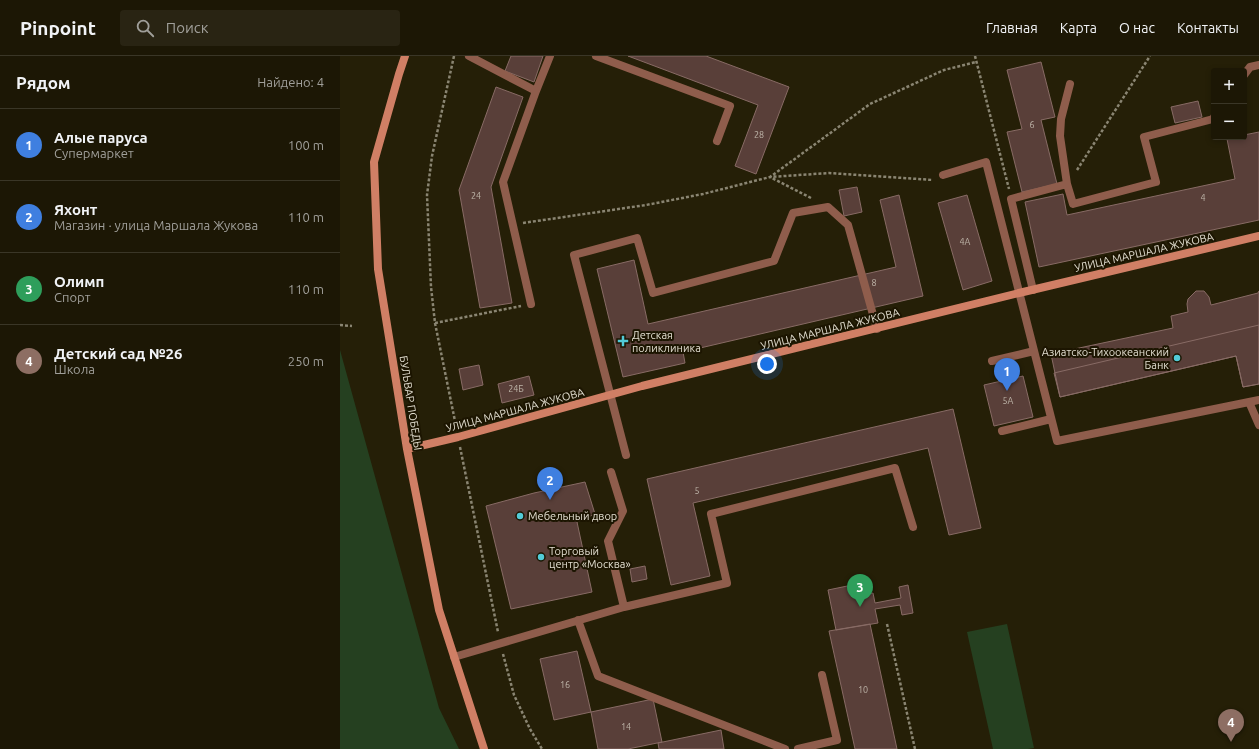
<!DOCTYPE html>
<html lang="ru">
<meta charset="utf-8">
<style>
:root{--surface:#1c1705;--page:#292413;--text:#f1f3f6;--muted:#a09f9a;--line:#3a3627;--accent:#52cbd8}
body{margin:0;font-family:Ubuntu,sans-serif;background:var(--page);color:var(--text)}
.controls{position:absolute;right:12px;top:12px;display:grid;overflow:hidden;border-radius:4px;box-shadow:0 2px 6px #0003}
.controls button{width:36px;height:36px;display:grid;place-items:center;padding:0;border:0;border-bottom:1px solid var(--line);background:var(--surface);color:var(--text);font:20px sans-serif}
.you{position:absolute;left:427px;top:308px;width:14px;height:14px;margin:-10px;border:3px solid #fff;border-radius:50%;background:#1a73e8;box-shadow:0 0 0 6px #1a73e833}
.badge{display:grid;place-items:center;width:26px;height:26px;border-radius:50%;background:var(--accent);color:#fff;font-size:13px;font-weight:700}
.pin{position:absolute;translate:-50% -33px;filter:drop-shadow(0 1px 2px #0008)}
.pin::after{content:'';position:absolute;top:21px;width:14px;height:12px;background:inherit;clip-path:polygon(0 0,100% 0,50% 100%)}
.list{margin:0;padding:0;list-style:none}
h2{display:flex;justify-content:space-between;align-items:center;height:52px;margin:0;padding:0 16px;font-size:17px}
h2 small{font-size:13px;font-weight:400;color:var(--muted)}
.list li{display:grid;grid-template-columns:26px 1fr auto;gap:12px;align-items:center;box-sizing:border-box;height:72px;padding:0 16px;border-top:1px solid var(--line)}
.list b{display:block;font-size:15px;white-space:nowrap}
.list p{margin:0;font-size:13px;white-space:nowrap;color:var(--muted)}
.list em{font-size:13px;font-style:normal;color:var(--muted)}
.icon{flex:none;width:22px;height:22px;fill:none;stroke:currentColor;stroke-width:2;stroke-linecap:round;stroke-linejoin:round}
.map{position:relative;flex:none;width:919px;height:693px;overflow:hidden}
header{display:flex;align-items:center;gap:24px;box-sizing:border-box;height:56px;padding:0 20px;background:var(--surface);border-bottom:1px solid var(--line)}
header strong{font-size:19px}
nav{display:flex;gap:22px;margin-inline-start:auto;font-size:14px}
.search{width:280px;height:36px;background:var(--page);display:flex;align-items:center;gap:10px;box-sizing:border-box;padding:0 14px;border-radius:4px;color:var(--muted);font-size:15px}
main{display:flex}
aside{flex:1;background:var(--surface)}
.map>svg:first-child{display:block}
</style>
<header>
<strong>Pinpoint</strong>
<div class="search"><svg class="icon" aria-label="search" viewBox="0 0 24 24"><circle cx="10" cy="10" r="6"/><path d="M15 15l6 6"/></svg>Поиск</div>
<nav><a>Главная</a><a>Карта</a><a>О нас</a><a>Контакты</a></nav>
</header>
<main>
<aside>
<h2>Рядом<small>Найдено: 4</small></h2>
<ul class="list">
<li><span class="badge" style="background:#3f7fe0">1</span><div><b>Алые паруса</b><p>Супермаркет</p></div><em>100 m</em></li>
<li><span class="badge" style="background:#3f7fe0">2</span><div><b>Яхонт</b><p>Магазин · улица Маршала Жукова</p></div><em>110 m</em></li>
<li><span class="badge" style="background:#2e9e5b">3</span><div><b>Олимп</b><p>Спорт</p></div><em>110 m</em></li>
<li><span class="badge" style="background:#8d6e63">4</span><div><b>Детский сад №26</b><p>Школа</p></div><em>250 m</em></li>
</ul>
</aside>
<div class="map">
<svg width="919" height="693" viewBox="0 0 919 693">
<rect width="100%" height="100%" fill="#251f07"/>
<path fill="#254020" d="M0,294L99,652L119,693H0Z
M667,568L694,692L688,693H653L627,576Z"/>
<path fill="#593f39" stroke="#886b65" d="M171,0H203L194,26L165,15Z
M288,0H366L449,31L416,118L395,110L418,49Z
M701,6L715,61L701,64L717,128L682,136L667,76L682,73L667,14Z
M156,31L183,41L151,131L172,247L140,252L119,134Z
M858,45L862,61L835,67L831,51Z
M919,76V164L699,211L685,146L723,138L727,159L895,123L887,83L904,81V79Z
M517,131L522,156L504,160L499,134Z
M559,139L583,240L343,296L345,307L283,321L257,213L294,204L308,268L556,211L540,144Z
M627,139L652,225L623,234L598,147Z
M856,235H864L869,241L871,249L918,237L919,235V328L903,331L896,300L720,341L711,298L833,272L831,260L848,256L847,248L848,243Z
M919,269V328L903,331L896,300L720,341L714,317Z
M139,309L143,329L123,334L119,313Z
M189,320L194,339L162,347L158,328Z
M683,320L693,361L654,370L644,329Z
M613,353L641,472L609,479L588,392L353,447L370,520L331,529L307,423Z
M245,426L255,458L237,466L252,536L171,553L146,450L194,437Z
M305,510L307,523L292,526L290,513Z
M517,528L519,540L533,537L535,547L561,542L559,531L568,529L573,557L562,559L560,549L535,553L538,567L496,574L488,534Z
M530,568L557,693H515L489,575Z
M237,595L251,656L214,664L200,603Z
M313,643L322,686L288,693H258L251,656Z
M381,674L384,693H319L318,687Z"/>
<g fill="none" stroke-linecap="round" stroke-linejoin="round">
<path stroke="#8a8572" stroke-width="2.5" stroke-dasharray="3 2" stroke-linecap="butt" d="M114,0L92,100L87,139L91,231L95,267L116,370
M635,0L669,133
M737,114L810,0
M471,142L430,121L530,48L604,14L636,6
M183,167L306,149L363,138L430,121L489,117L593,124
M95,267L181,250
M0,269L12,270
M120,391L158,576
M547,568L575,693
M163,598L174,639L190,673L202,693"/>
<path stroke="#8f5d4c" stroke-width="8" d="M129,0L196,35L210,0
M256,0L390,50L377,85
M904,19L910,11L919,9
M603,119L646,106L717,385L909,346
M727,128L720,80L721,63L730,28
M693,234L671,143L727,128L733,148L816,126L804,81L873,63L874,61
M191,248L163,126L196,35
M652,305L694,295
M919,344L909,346L919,369
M662,375L711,363
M286,399L234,199L297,182L313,237L434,205L453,157L488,151L508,169L537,273
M271,416L283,455L268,485L284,551
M238,564L258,620L445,693
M114,601L284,551L387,527L371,458L555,412L573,471
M458,693L497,684L482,619"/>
<path stroke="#d07f65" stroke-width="8" d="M65,0L59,18L34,106L38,213L67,393L99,554L144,693
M67,393L118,381L302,330L679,237L919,180"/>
</g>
<g fill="#52cbd8" stroke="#1c1501" stroke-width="1.5">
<path d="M281 279h4v4h4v4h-4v4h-4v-4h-4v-4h4z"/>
<circle cx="837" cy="302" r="4"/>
<circle cx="180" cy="460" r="4"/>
<circle cx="201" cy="501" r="4"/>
</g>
<g text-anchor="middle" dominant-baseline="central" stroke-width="4" stroke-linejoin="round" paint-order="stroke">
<g font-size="9" fill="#bfb6aa">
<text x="692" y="69">6</text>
<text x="419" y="79">28</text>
<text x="136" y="140">24</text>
<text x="863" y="142">4</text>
<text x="625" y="186">4А</text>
<text x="534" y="227">8</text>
<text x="176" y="333">24Б</text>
<text x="668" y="345">5А</text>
<text x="357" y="435">5</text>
<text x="225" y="629">16</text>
<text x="523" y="634">10</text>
<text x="286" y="671">14</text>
</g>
<g font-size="11" fill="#e1ddcf" stroke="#1c1501">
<text transform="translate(804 196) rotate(-13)">УЛИЦА МАРШАЛА ЖУКОВА</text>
<text transform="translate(490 273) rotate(-14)">УЛИЦА МАРШАЛА ЖУКОВА</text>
<text transform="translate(71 347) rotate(81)">БУЛЬВАР ПОБЕДЫ</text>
<text transform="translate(175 354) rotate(-15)">УЛИЦА МАРШАЛА ЖУКОВА</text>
</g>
<g font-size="11" fill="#e1ddcf" stroke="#1c1501" text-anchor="start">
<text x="292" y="279">Детская<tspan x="292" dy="13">поликлиника</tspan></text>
<text x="829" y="296" text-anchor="end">Азиатско-Тихоокеанский<tspan x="829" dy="13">Банк</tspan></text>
<text x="188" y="460">Мебельный двор</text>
<text x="209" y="495">Торговый<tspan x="209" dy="13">центр «Москва»</tspan></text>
</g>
</g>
</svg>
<div class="controls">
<button>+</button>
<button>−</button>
</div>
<div class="you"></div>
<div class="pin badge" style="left:667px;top:335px;background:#3f7fe0">1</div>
<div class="pin badge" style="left:210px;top:444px;background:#3f7fe0">2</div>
<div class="pin badge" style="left:520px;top:551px;background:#2e9e5b">3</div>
<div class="pin badge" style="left:891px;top:686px;background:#8d6e63">4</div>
</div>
</main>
